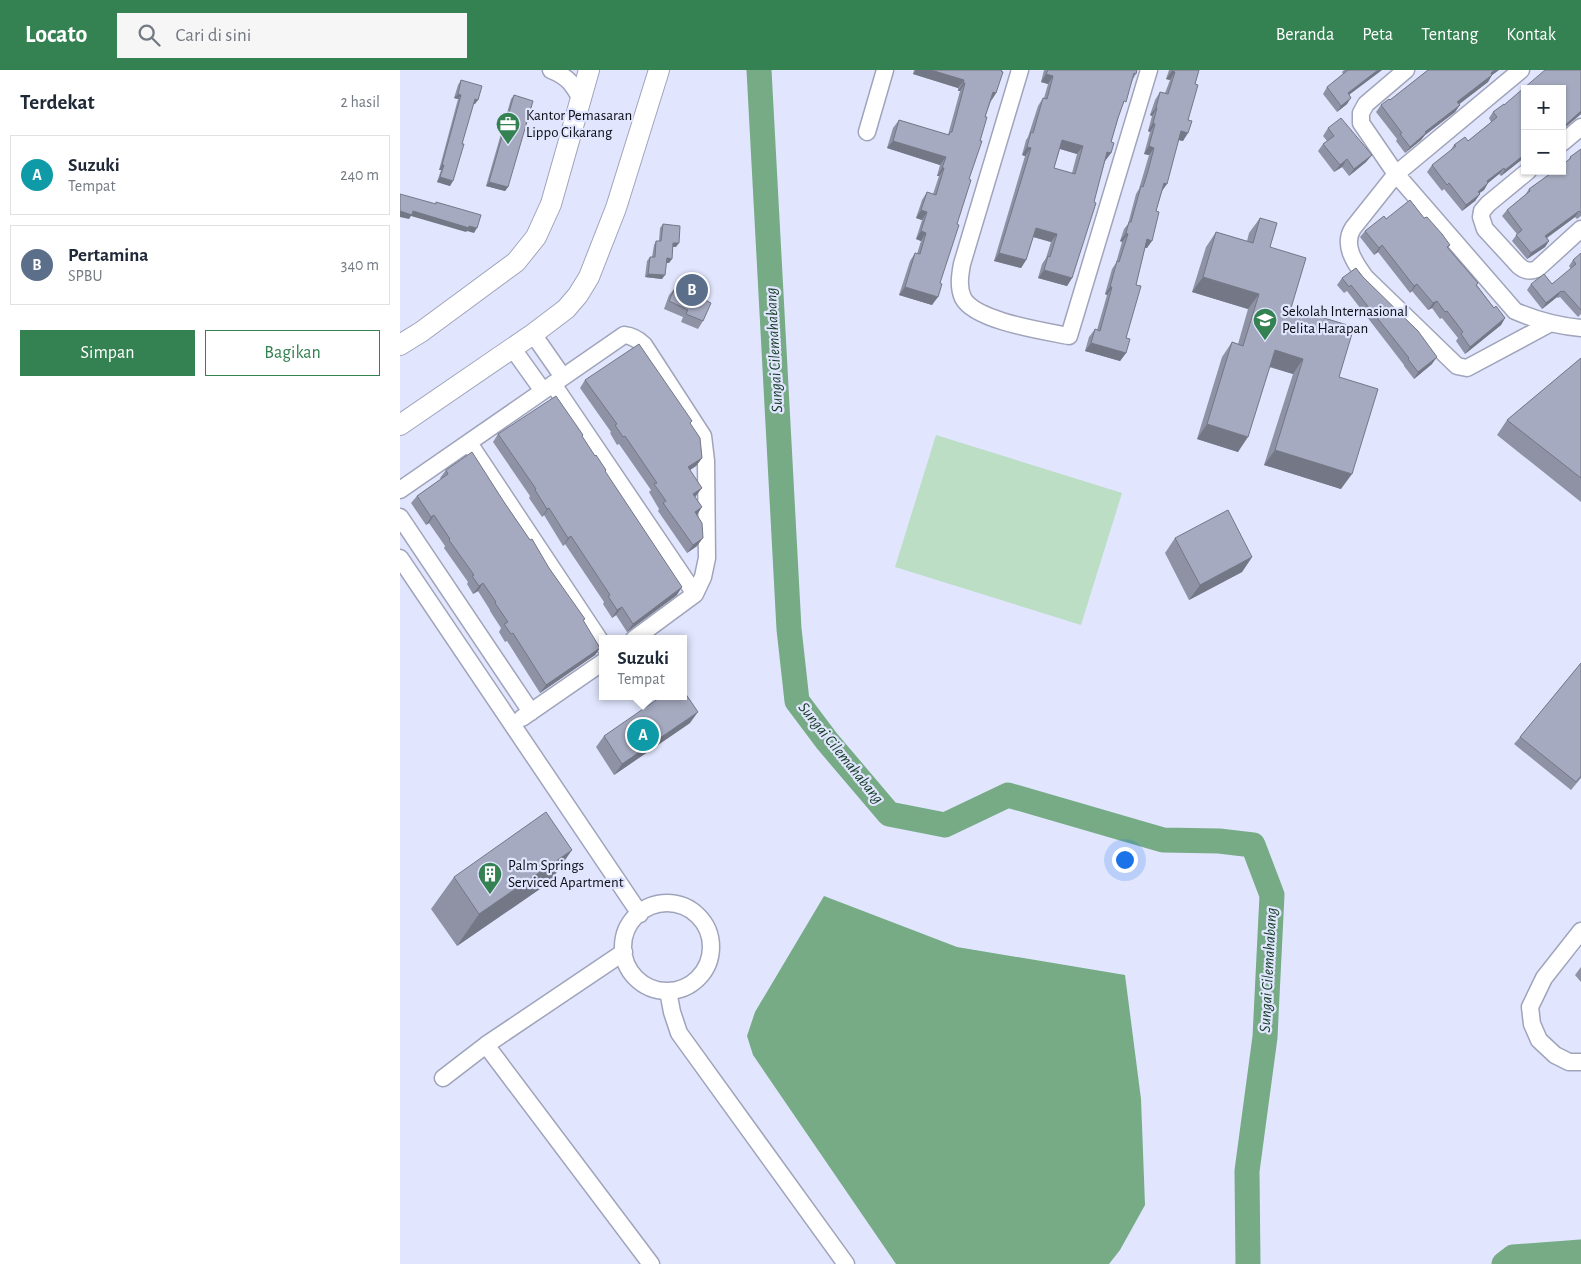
<!DOCTYPE html>
<html lang="id">
<meta charset="utf-8">
<style>
:root{--surface:#fff;--page:#f6f6f7;--text:#1f2937;--muted:#747a83;--line:#e0e1e3;--accent:#348151}
body{margin:0;font-family:"Alegreya Sans",sans-serif;background:var(--page);color:var(--text)}
.controls{position:absolute;right:15px;top:15px;display:grid;overflow:hidden;border-radius:0px;box-shadow:0 1px 4px #0004}
.controls button{width:45px;height:45px;display:grid;place-items:center;padding:0;border:0;border-bottom:1px solid var(--line);background:var(--surface);color:var(--text);font:25px sans-serif}
.you{position:absolute;left:724px;top:789px;width:18px;height:18px;margin:-12px;border:4px solid #fff;border-radius:50%;background:#1a73e8;box-shadow:0 0 0 8px #1a73e833}
.badge{display:grid;place-items:center;width:32px;height:32px;border-radius:50%;background:var(--accent);color:#fff;font-size:16px;font-weight:700}
.pin{position:absolute;translate:-50% -50%;border:2px solid #fff;box-shadow:0 1px 5px #0006}
.popup{position:absolute;left:199px;top:565px;width:88px;height:65px;box-sizing:border-box;display:grid;place-content:center;border-radius:0px;background:var(--surface);filter:drop-shadow(0 1px 4px #0005);font-size:16px;white-space:nowrap;color:var(--muted)}
.popup b{font-size:19px;color:var(--text)}
.popup::after{content:'';position:absolute;left:50%;top:100%;margin-left:-10px;border:10px solid transparent;border-top-color:var(--surface)}
.list{margin:0;padding:0;list-style:none}
h2{display:flex;justify-content:space-between;align-items:center;height:65px;margin:0;padding:0 20px;font-size:21px}
h2 small{font-size:16px;font-weight:400;color:var(--muted)}
.list li{display:grid;grid-template-columns:32px 1fr auto;gap:15px;align-items:center;box-sizing:border-box;height:80px;margin:0 10px 10px;padding:0 10px;border:1px solid var(--line);border-radius:0px}
.list b{display:block;font-size:19px;white-space:nowrap}
.list p{margin:0;font-size:16px;white-space:nowrap;color:var(--muted)}
.list em{font-size:16px;font-style:normal;color:var(--muted)}
.actions{display:flex;gap:10px;padding:15px 20px}
.actions a{flex:1;padding:11px 0;border:1px solid var(--accent);border-radius:0px;text-align:center;font-size:18px;color:var(--accent)}
.actions .main{background:var(--accent);color:#fff}
.icon{flex:none;width:28px;height:28px;fill:none;stroke:currentColor;stroke-width:2;stroke-linecap:round;stroke-linejoin:round}
.map{position:relative;flex:none;width:1181px;height:1194px;overflow:hidden}
header{display:flex;align-items:center;gap:30px;box-sizing:border-box;height:70px;padding:0 25px;background:var(--accent);color:#fff}
header strong{font-size:24px}
nav{display:flex;gap:28px;margin-inline-start:auto;font-size:18px}
.search{width:350px;height:45px;background:var(--page);display:flex;align-items:center;gap:12px;box-sizing:border-box;padding:0 18px;border-radius:0px;color:var(--muted);font-size:19px}
main{display:flex}
aside{flex:1;background:var(--surface)}
.map>svg:first-child{display:block}
</style>
<header>
<strong>Locato</strong>
<div class="search"><svg class="icon" aria-label="search" viewBox="0 0 24 24"><circle cx="10" cy="10" r="6"/><path d="M15 15l6 6"/></svg>Cari di sini</div>
<nav><a>Beranda</a><a>Peta</a><a>Tentang</a><a>Kontak</a></nav>
</header>
<main>
<aside>
<h2>Terdekat<small>2 hasil</small></h2>
<ul class="list">
<li><span class="badge" style="background:#0f9aa8">A</span><div><b>Suzuki</b><p>Tempat</p></div><em>240 m</em></li>
<li><span class="badge" style="background:#5c6f8a">B</span><div><b>Pertamina</b><p>SPBU</p></div><em>340 m</em></li>
</ul>
<div class="actions"><a class="main">Simpan</a><a>Bagikan</a></div>
</aside>
<div class="map">
<svg width="1181" height="1194" viewBox="0 0 1181 1194">
<rect width="100%" height="100%" fill="#e1e6fe"/>
<path fill="#bbdec4" d="M536,365L722,423L681,555L495,497Z"/>
<path fill="#76ab86" d="M424,826L557,877L725,905L741,1029L745,1135L720,1180L709,1194H496L353,985L347,966L355,942Z"/>
<g fill="none" stroke-linecap="round" stroke-linejoin="round">
<path stroke="#76ab86" stroke-width="25" d="M359,0L389,559L397,631L427,671L489,744L545,755L608,725L763,770L819,771L853,775L872,825L865,967L847,1101L848,1194
M1104,1194L1113,1187L1181,1182"/>
<defs>
<path id="minor" d="M151,0C168,7 172,13 181,29
M620,0L562,194C560,205 558,217 563,228C575,251 644,261 669,266L749,0
M1006,0L966,34L961,43V53L996,104L1115,241C1136,250 1158,256 1181,258
M1121,0L996,104L953,158C942,175 955,193 965,207L1057,296L1067,298L1151,253
M467,62L485,0
M1162,73L1181,57
M1128,101L1088,134L1082,141L1081,147L1085,159L1119,196C1125,201 1130,202 1137,199L1181,159
M133,264L163,307
M113,279L143,321
M153,314L295,524
M69,373L203,575
M0,420L224,265C233,266 238,269 244,275L303,366L306,391L307,488L303,507L295,524L234,569
M0,447L131,642
M0,488L240,844
M122,648L203,592
M223 877a44 44 0 1 1 88 0a44 44 0 1 1-88 0Z
M1181,861L1144,908L1130,937L1132,954L1139,970L1155,985L1169,992H1181
M224,882L86,975L251,1194
M268,921L272,942L279,963L446,1194
M43,1008L86,975"/>
<path id="tertiary" d="M0,275L21,262L116,192L136,167L151,134L189,0
M0,355L133,264L166,239L178,225L189,207L216,138L259,0"/>
</defs>
<use href="#minor" stroke="#a0a4bb" stroke-width="19"/>
<use href="#tertiary" stroke="#a0a4bb" stroke-width="22"/>
<use href="#minor" stroke="#fff" stroke-width="16"/>
<use href="#tertiary" stroke="#fff" stroke-width="20"/>
</g>
<path fill="#8f92a5" fill-rule="evenodd" d="M514,0H602L596,23L591,31L585,47L557,154L532,235L499,225L510,191L515,183L517,184L521,171L516,169L522,150L516,148L522,130L527,122L533,124L539,106H537L540,95L487,78L493,58L499,50L548,65L560,21H558V18L513,4Z
M644,0H737L736,4L733,9L721,39L711,72V83L705,91L672,208L667,216L638,208L642,194L646,188L651,172L633,167L626,190L621,198L594,191L625,86L622,85L626,70L628,67L638,36L643,28H644L648,14L641,12ZM660,79L677,84L672,103L654,98Z
M769,0H799L795,14L783,71L778,70L756,141L747,178H745L736,215L726,268V283L720,291L685,281L689,267L695,259L697,260L707,225L705,224L712,199L716,193L722,172L720,171L724,159L728,154L736,124L739,119L749,85L744,84L750,62L748,61L752,46L750,45L755,30L760,22L765,23L770,10L766,9Z
M944,0H982L949,25L947,34L937,42L923,24L927,17L943,4L942,2Z
M1028,0H1099L1092,5L1088,12L1059,34L1060,35L1055,42L1025,65L1021,70L1005,83L996,71L997,69L976,42L981,35L990,30Z
M1181,0V44L1162,60V19L1125,87L1101,106L1099,104L1088,113L1084,120L1079,123L1080,124L1075,131L1062,141L1044,119L1042,121L1027,102L1032,95L1050,81L1054,75L1068,71L1091,52L1089,48L1093,42L1104,35Z
M61,10L75,34H73L50,116L37,112L41,100H39L58,29L54,28L58,15Z
M114,25L108,117L105,121L86,116L111,29Z
M928,58L972,85L966,92L949,106L942,97L934,102L918,81L923,74L927,71L923,66Z
M1181,79V146L1177,149L1175,147L1147,168L1149,171L1145,177L1127,189L1112,171L1117,164L1102,146L1107,140L1125,125L1129,119L1168,91L1170,87Z
M860,148L891,238L939,307L941,419L864,395L893,304L869,297L838,382L797,369L822,287L832,272L838,274L848,239L792,222L806,177L816,162L847,171L849,163Z
M1024,148L1050,175L1048,178L1078,213L1077,215L1094,238L1105,248L1101,255L1065,284L1056,271L1058,268L1042,248L1040,249L1032,238L1028,240L1012,221L1010,223L978,182L974,185L960,167L965,161L986,149Z
M263,154L276,177H273L269,193H266L262,209L245,207L247,191L250,187H252L254,175L256,171H259L260,158Z
M1181,183V244L1178,247L1160,227L1158,228L1157,227L1142,239L1127,220L1131,214H1152L1171,199L1169,196L1173,190Z
M963,207L1032,294L1014,309L1004,296V295L947,221L944,223L937,215L942,208Z
M275,218L294,226L303,251L298,259L281,252L283,247L264,239L269,225Z
M1181,288V432L1097,365L1107,350Z
M185,310L290,354L302,388L296,396L290,400L296,426L295,427L297,445V476L287,483L258,441L259,439L249,422L251,420L219,374L217,375L210,363L211,362L180,318Z
M98,364L182,367L205,401L277,525L227,562L216,545L212,548L203,534L204,532L165,474L163,476L144,445L142,447L129,428L130,426L93,372Z
M46,400L104,432L149,498L200,578L195,585L140,623L107,571L105,572L99,562L101,558L90,541V540L78,521L73,524L67,514L68,512L44,478L45,476L29,453L26,455L11,433L17,426L41,409L40,408Z
M775,468L852,487L842,502L789,530L765,483Z
M1181,593V708L1171,720L1114,674L1120,667Z
M290,653L214,705L196,677L204,666Z
M54,807L150,812L57,876L31,839Z
M1181,897V912L1175,905Z"/>
<path fill="#747786" d="M516,0H531L564,10L558,18L513,4Z
M978,0H982L943,29L948,23Z
M1095,0H1099L1092,5L1088,12L1053,39L1057,32Z
M772,1L775,2L770,10L766,9Z
M646,4L653,6L648,14L641,12Z
M563,13H565L560,21H558Z
M593,22L596,23L591,31Z
M58,24L61,25L58,29L54,28Z
M951,28L947,34L937,42L941,36Z
M75,29L78,30L75,34L72,33Z
M1060,35L1055,42L1025,65L1021,70L1005,83L1010,77L1025,62Z
M756,38H757L752,46L750,45Z
M1181,41V44L1162,60V58Z
M753,53L755,54L750,62L748,61Z
M781,61L788,63L783,71L775,69Z
M662,70L683,76L677,84L657,78Z
M493,71L546,87L540,95L487,78Z
M749,76L754,78L749,85L744,84Z
M627,77L631,78L625,86L622,85Z
M707,82L711,83L705,91Z
M1125,84V87L1101,106L1105,100Z
M972,85L966,92L949,106L954,99Z
M947,89L942,97L934,102L940,95Z
M42,95H44L41,100H39Z
M542,98H544L539,106H537Z
M1104,98L1099,104L1082,118L1087,111Z
M40,107L53,111L50,116L37,112Z
M89,112L108,117L105,121L86,116Z
M764,113L767,114L762,121Z
M1088,113L1084,120L1073,128L1078,122Z
M1080,124L1075,131L1062,141L1066,135Z
M521,140L527,142L522,150L516,148Z
M0,141H13L77,158L74,163L67,161L66,162L11,146L9,149L0,147Z
M1179,141L1175,147L1141,172L1145,166Z
M636,158L657,164L651,172L630,166Z
M521,161L526,163L521,171L516,169Z
M726,163L728,164L722,172L720,171Z
M747,169L752,171L747,178L742,177Z
M1149,171L1145,177L1127,189L1131,183Z
M273,173H279L276,177L271,176Z
M982,175L978,182L974,185L979,178Z
M599,183L626,190L621,198L594,191Z
M267,188L272,189L269,193L264,192Z
M644,200L672,208L667,216L638,208Z
M248,204L265,205L262,209L245,207Z
M803,207L859,224L848,239L792,222Z
M1017,214L1012,221L1010,223L1014,216Z
M505,217L538,227L532,235L499,225Z
M710,217H712L707,225L705,224Z
M1161,221L1157,227L1142,239L1146,233Z
M1037,231L1032,238L1028,240L1033,233Z
M1105,248L1101,255L1065,284L1070,277Z
M691,273L726,283L720,291L685,281Z
M875,280L903,289L893,304L864,295Z
M1037,287L1032,294L1014,309L1018,302Z
M807,354L848,367L838,382L797,369Z
M875,380L952,404L941,419L864,395Z
M302,388L296,396L282,405L288,397Z
M302,418L296,426L288,432L293,424Z
M302,437L297,445L295,442Z
M149,438L144,445L142,447L147,439Z
M34,445L29,453L26,455L31,447Z
M171,466L165,474L163,476L168,468Z
M303,468L297,476L287,483L293,475Z
M852,487L842,502L789,530L800,515Z
M83,513L78,521L73,524L79,516Z
M282,517L277,525L227,562L233,554Z
M222,537L216,545L212,548L217,540Z
M200,578L195,585L140,623L146,615Z
M298,642L290,653L214,705L222,694Z
M172,780L150,812L57,876L79,844Z"/>
<path fill="#a6aac0" stroke="#747786" fill-rule="evenodd" d="M531,0H602L601,1L603,2L596,23L593,22L585,47H587L580,71H582L569,109L571,110L557,154L559,155L540,213L542,214L538,227L505,217L515,183L520,184L526,163L521,161L527,142L521,140L527,122L536,125L544,98H542L546,87L493,71L499,50L549,65L550,62H552L565,13H563L564,10Z
M648,0H737L736,4L734,3L726,32L724,31L718,48L711,72L714,73L711,83L707,82L694,132L696,133L672,208L644,200L648,186L650,187L657,164L636,158L626,190L599,183L631,78L627,77L631,62L633,63L643,28L647,29L653,6L646,4ZM662,70L683,76L675,104L654,98Z
M772,0H799L795,14L798,15L788,50L792,51L788,63L781,61L767,114L764,113L756,141L759,142L752,171L747,169L736,215L741,216L726,268L730,269L726,283L691,273L695,259L700,261L712,217H710L717,191L719,192L728,164L726,163L729,152H731L741,116L743,117L748,101L754,78L749,76L755,54L753,53L757,38H756L760,22L768,24L775,2L772,1Z
M948,0H978L948,23L951,28L941,36L927,17Z
M1028,0H1095L1091,3L1092,5L1057,32L1060,35L1025,62L1026,63L1010,77L1000,64L1002,63L981,35L989,29L990,30Z
M1145,0H1181V41L1162,58V19H1125V84L1105,100L1104,98L1087,111L1088,113L1078,122L1080,124L1066,135L1049,113L1047,115L1032,95L1056,76L1054,75L1065,67L1068,71L1089,54L1097,47L1093,42L1104,34V35Z
M61,10L82,16L78,30L75,29L62,74H64L53,111L40,107L44,95H42L61,25L58,24Z
M114,25L133,31L108,117L89,112Z
M941,48L972,85L954,99L947,89L940,95L923,74L934,66L928,58Z
M1181,79V143L1179,141L1145,166L1149,171L1131,183L1116,165L1122,160L1107,140L1130,121L1129,119L1154,101H1162V95L1171,88L1170,87Z
M0,124L36,134V132L81,145L77,158L69,156V158L13,141L12,145L0,141Z
M1010,130L1024,148L1027,147L1042,164L1050,175L1047,177L1078,213L1076,215L1094,238L1096,236L1105,248L1070,277L1061,264L1063,262L1047,241L1045,242L1037,231L1033,233L1017,214L1014,216L982,175L979,178L965,161L984,146L986,149Z
M860,148L877,153L870,177L906,188L891,238L954,257L939,307L978,319L952,404L875,380L903,289L875,280L848,367L807,354L832,272L843,276L859,224L803,207L816,162L853,173Z
M263,154L280,156L279,173H273L272,189L267,188L265,205L248,204L250,187H255L256,171H261Z
M1181,183V240L1164,221L1162,222L1161,221L1146,233L1131,214L1144,204L1152,214L1176,194L1173,190Z
M956,198L963,207L1018,261L1037,287L1018,302L1008,289L1009,288L951,215L949,217L942,208Z
M275,218L294,227L295,225L311,233L303,251L286,244L288,240L269,231Z
M239,274L292,351L290,353L300,368L302,388L288,397L302,418L293,424L302,437L295,442L302,453L303,468L293,475L263,433L266,431L254,414L257,413L225,366L223,367L215,355L217,354L185,310Z
M1181,288V408L1107,350Z
M156,326L183,365L182,366L195,386L196,385L206,400L205,401L282,517L233,554L222,537L217,540L208,526L210,525L171,466L168,468L149,438L147,439L135,420L136,419L98,364Z
M72,382L104,432L130,470L132,469L149,498L185,549L183,550L200,578L146,615L113,563L111,564L104,554L108,552L95,533L96,532L83,513L79,516L72,506L74,505L49,470L50,469L34,445L31,447L17,426L48,404L46,400Z
M828,440L852,487L800,515L775,468Z
M1181,593V706L1176,712L1120,667Z
M283,620L298,642L222,694L204,666L262,626H283Z
M146,742L172,780L79,844L54,807Z"/>
<defs>
<symbol id="office-pin" viewBox="-11 -11 22 30"><path d="M0 17L-7.5 6A9.5 9.5 0 1 1 7.5 6Z" fill="#348151" stroke="#e1e6fe"/><path d="M-6-3h4V-5.5h4V-3h4V5H-6ZM-1-4.5V-3h2v-1.5ZM-6 0V1H6V0Z" fill="#fff"/></symbol>
<symbol id="school-pin" viewBox="-11 -11 22 30"><path d="M0 17L-7.5 6A9.5 9.5 0 1 1 7.5 6Z" fill="#348151" stroke="#e1e6fe"/><path d="M0-5L7-2L0 1L-7-2ZM-4 1L0 2.5L4 1V4Q0 6-4 4Z" fill="#fff"/></symbol>
<symbol id="building-pin" viewBox="-11 -11 22 30"><path d="M0 17L-7.5 6A9.5 9.5 0 1 1 7.5 6Z" fill="#348151" stroke="#e1e6fe"/><path d="M-4-6H4V6H1V3H-1V6H-4ZM-2.5-4.3h1.7v1.8h-1.7ZM.8-4.3h1.7v1.8H.8ZM-2.5-1h1.7V.8h-1.7ZM.8-1h1.7V.8H.8Z" fill="#fff"/></symbol>
</defs>
<g fill-rule="evenodd">
<use href="#office-pin" x="94" y="40" width="28" height="38"/>
<use href="#school-pin" x="851" y="236" width="28" height="38"/>
<use href="#building-pin" x="76" y="790" width="28" height="38"/>
</g>
<g text-anchor="middle" dominant-baseline="central" stroke-width="4.5" stroke-linejoin="round" paint-order="stroke">
<g font-size="15" fill="#0c0d15" stroke="#e1e6fe" text-anchor="start">
<text x="126" y="45">Kantor Pemasaran<tspan x="126" dy="17">Lippo Cikarang</tspan></text>
<text x="882" y="241">Sekolah Internasional<tspan x="882" dy="17">Pelita Harapan</tspan></text>
<text x="108" y="795">Palm Springs<tspan x="108" dy="17">Serviced Apartment</tspan></text>
</g>
<g font-size="16" font-style="italic" fill="#133c23" stroke="#e1e6fe">
<text transform="translate(374 280) rotate(-93)">Sungai Cilemahabang</text>
<text transform="translate(441 683) rotate(51)">Sungai Cilemahabang</text>
<text transform="translate(868 900) rotate(-87)">Sungai Cilemahabang</text>
</g>
</g>
</svg>
<div class="controls">
<button>+</button>
<button>−</button>
</div>
<div class="you"></div>
<div class="pin badge" style="left:243px;top:665px;background:#0f9aa8">A</div>
<div class="popup"><b>Suzuki</b>Tempat</div>
<div class="pin badge" style="left:292px;top:220px;background:#5c6f8a">B</div>
</div>
</main>
